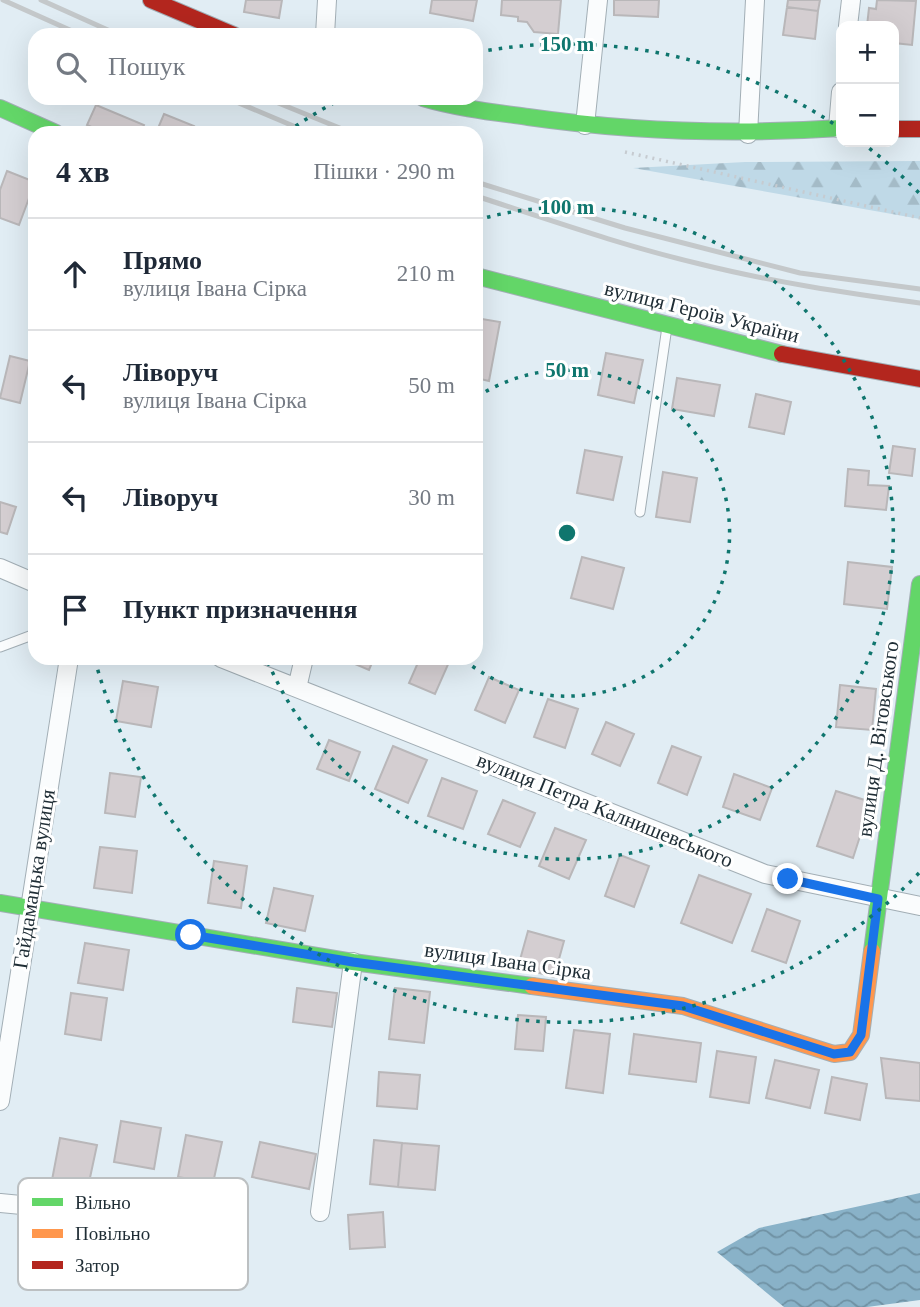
<!DOCTYPE html>
<html lang="uk">
<meta charset="utf-8">
<style>
:root{--surface:#fff;--page:#f2f2f3;--text:#1f2937;--muted:#747a83;--line:#e0e1e3}
body{margin:0;font-family:"Times New Roman",serif;background:var(--page);color:var(--text)}
.controls{position:absolute;right:21px;top:21px;display:grid;overflow:hidden;border-radius:14px;box-shadow:0 7px 28px #0002}
.controls button{width:63px;height:63px;display:grid;place-items:center;padding:0;border:0;border-bottom:2px solid var(--line);background:var(--surface);color:var(--text);font:35px sans-serif}
.stop{position:absolute;width:21px;height:21px;margin:-16px;border:5px solid #1a73e8;border-radius:50%;background:#fff}
.stop.end{background:#1a73e8;border-color:#fff;box-shadow:0 2px 7px #0008}
.list{margin:0;padding:0;list-style:none}
h2{display:flex;justify-content:space-between;align-items:center;height:91px;margin:0;padding:0 28px;font-size:30px}
h2 small{font-size:23px;font-weight:400;color:var(--muted)}
.list li{display:grid;grid-template-columns:46px 1fr auto;gap:21px;align-items:center;box-sizing:border-box;height:112px;padding:0 28px;border-top:2px solid var(--line)}
.list b{display:block;font-size:26px;white-space:nowrap}
.list p{margin:0;font-size:23px;white-space:nowrap;color:var(--muted)}
.list em{font-size:23px;font-style:normal;color:var(--muted)}
.icon{flex:none;width:38px;height:38px;fill:none;stroke:currentColor;stroke-width:2;stroke-linecap:round;stroke-linejoin:round}
.map{position:relative;flex:none;width:920px;height:1307px;overflow:hidden}
.search{position:absolute;background:var(--surface);box-shadow:0 7px 28px #0002;left:28px;top:28px;width:455px;height:77px;display:flex;align-items:center;gap:18px;box-sizing:border-box;padding:0 24px;border-radius:21px;color:var(--muted);font-size:26px}
.panel{position:absolute;background:var(--surface);box-shadow:0 7px 28px #0002;left:28px;top:126px;width:455px;height:539px;border-radius:21px}
.map>svg:first-child{display:block}
</style>
<div class="map">
<svg width="920" height="1307" viewBox="0 0 920 1307">
<defs>
<pattern id="forest-firs" width="22" height="20" patternUnits="userSpaceOnUse" patternTransform="scale(1.75)"><rect width="22" height="20" fill="#bfd9e7"/><path d="M5 1l3.5 6h-7zM16 11l3.5 6h-7z" fill="#a4bbc7"/></pattern>
<pattern id="water-waves" width="16" height="10" patternUnits="userSpaceOnUse" patternTransform="scale(1.75)"><rect width="16" height="10" fill="#89b2c8"/><path d="M0 5q4-4 8 0t8 0" fill="none" stroke="#6f91a3"/></pattern>
</defs>
<rect width="100%" height="100%" fill="#e1edf4"/>
<path fill="url(#forest-firs)" d="M920,161V219L633,168L745,162Z"/>
<path fill="url(#water-waves)" d="M920,1193V1300L867,1307H784L717,1252L759,1228Z"/>
<path fill="#d4ced1" stroke="#b9b7b9" stroke-width="2" d="M246,0H282L279,18L244,12Z
M432,0H477L473,21L430,13Z
M502,0H561L558,34L534,32L527,22L518,21V17L501,15Z
M614,0H659L658,17L614,15Z
M788,0H820L818,11L787,7Z
M877,0L916,1L912,45L894,43V26H867L869,8L876,9Z
M787,7L818,11L815,39L783,35Z
M96,105L144,125L141,133H105L87,125Z
M164,114L194,126L191,133H156Z
M7,171L35,182L19,225L0,218V190Z
M476,318L500,322L489,381L476,378Z
M606,353L643,360L634,403L598,395Z
M10,356L30,361L20,403L0,398Z
M677,378L720,385L714,416L672,409Z
M756,394L791,402L784,434L749,427Z
M893,446L915,449L912,476L889,473Z
M585,450L622,457L613,500L577,493Z
M848,469L869,471L868,485L889,486L886,510L845,506Z
M663,472L697,478L690,522L656,517Z
M0,502L16,507L7,534L0,532Z
M582,557L624,568L613,609L571,598Z
M848,562L892,567L887,609L844,604Z
M341,658H374L369,670Z
M420,658L450,660L435,694L409,683Z
M489,677L519,690L505,723L475,710Z
M123,681L158,687L151,727L116,721Z
M840,685L876,689L872,730L836,727Z
M548,699L578,709L565,748L534,737Z
M606,722L634,734L620,766L592,754Z
M329,740L360,752L349,781L317,769Z
M393,746L427,760L408,803L375,789Z
M672,746L701,757L687,795L658,783Z
M110,773L141,777L135,817L105,813Z
M734,774L772,788L760,820L723,807Z
M442,778L477,791L463,829L428,816Z
M836,791L871,802L853,858L817,846Z
M503,800L535,813L520,847L488,834Z
M555,828L586,840L569,879L539,866Z
M100,847L137,851L132,893L94,888Z
M620,855L649,866L634,907L605,896Z
M214,861L247,866L241,908L208,903Z
M699,875L751,894L732,943L681,923Z
M274,888L313,896L305,931L266,923Z
M767,909L800,921L786,963L752,951Z
M528,931L564,941L554,977L518,967Z
M85,943L129,950L123,990L78,983Z
M297,988L337,993L332,1027L293,1022Z
M395,988L430,992L424,1043L389,1039Z
M71,993L107,998L101,1040L65,1034Z
M518,1015L546,1017L543,1051L515,1049Z
M574,1030L610,1034L603,1093L566,1088Z
M634,1034L701,1043L696,1082L629,1074Z
M717,1051L756,1057L749,1103L710,1097Z
M881,1058L920,1063V1101L886,1098Z
M775,1060L819,1070L810,1108L766,1098Z
M379,1072L420,1075L417,1109L377,1106Z
M832,1077L867,1084L860,1120L825,1113Z
M121,1121L161,1128L154,1169L114,1162Z
M186,1135L222,1142L213,1183L178,1177Z
M60,1138L97,1145L88,1187L52,1180Z
M374,1140L402,1143L398,1187L370,1184Z
M260,1142L316,1154L309,1189L252,1177Z
M402,1143L439,1146L435,1190L398,1187Z
M383,1212L385,1247L350,1249L348,1215Z"/>
<g fill="none" stroke-linecap="round" stroke-linejoin="round">
<defs>
<path id="lane" d="M640,512L667,327
M0,647L35,634"/>
<path id="street" d="M848,26L851,0
M325,35L327,0
M585,125L598,0
M838,128L841,92
M748,134L755,0
M0,568L35,583
M221,658L765,874L920,906
M297,688L304,658
M0,1101L69,658
M0,1203C57,1210 89,1203 144,1188
M320,1212L353,962"/>
<path id="fast" d="M423,98C457,108 492,112 528,117C633,132 735,135 841,128
M0,108L56,133
M476,276L782,354
M0,903L353,962L532,986
M872,951L920,584"/>
<path id="slow" d="M532,986L683,1006L834,1054L850,1052L861,1035L872,951"/>
<path id="jam" d="M151,0L234,35
M894,129H920
M782,354L920,379"/>
</defs>
<use href="#lane" stroke="#a2aeb5" stroke-width="11"/>
<use href="#street" stroke="#a2aeb5" stroke-width="20"/>
<use href="#fast" stroke="#a2aeb5" stroke-width="18"/>
<use href="#slow" stroke="#a2aeb5" stroke-width="18"/>
<use href="#jam" stroke="#a2aeb5" stroke-width="18"/>
<path stroke="#c6cbd0" stroke-width="3.5" stroke-dasharray="2 5" stroke-linecap="butt" d="M856,145H877
M625,152L920,218"/>
<use href="#lane" stroke="#fafcfd" stroke-width="9"/>
<use href="#street" stroke="#fafcfd" stroke-width="18"/>
<use href="#fast" stroke="#63d668" stroke-width="16"/>
<use href="#slow" stroke="#ff974d" stroke-width="16"/>
<use href="#jam" stroke="#b3261e" stroke-width="16"/>
<path stroke="#c4c8ca" stroke-width="5" d="M3,0L81,35
M41,0L119,35
M227,98L310,133
M266,98L352,133
M476,182L625,228L800,273L920,289
M476,196C550,220 624,246 700,264C772,282 846,293 920,303"/>
</g>
<g fill="none" stroke-linecap="round" stroke-linejoin="round">
<path stroke="#1a73e8" stroke-width="9" d="M191,935L353,962L683,1006L834,1054L850,1052L861,1035L878,899L788,879"/>
</g>
<g fill="none" stroke="#0f766e" stroke-width="3.5" stroke-dasharray="3.5 7">
<path d="M477 397A163 163 0 1 1 463 659"/>
<path d="M477 220A326 326 0 1 1 267 660"/>
<path d="M919 873A489 489 0 0 1 95 660M287 132A489 489 0 0 1 341 99M478 52A489 489 0 0 1 840 128M861 142A489 489 0 0 1 919 193"/>
</g>
<g text-anchor="middle" dominant-baseline="central" stroke-width="6" stroke-linejoin="round" paint-order="stroke">
<g font-size="21" fill="#1f2d35" stroke="#fff">
<text transform="translate(702 312) rotate(14)">вулиця Героїв України</text>
<text transform="translate(878 739) rotate(-82)">вулиця Д. Вітовського</text>
<text transform="translate(605 810) rotate(22)">вулиця Петра Калнишевського</text>
<text transform="translate(34 879) rotate(-81)">Гайдамацька вулиця</text>
<text transform="translate(508 961) rotate(8)">вулиця Івана Сірка</text>
</g>
</g>
<rect x="18" y="1178" width="230" height="112" rx="10" fill="#fff" stroke="#bcc0c2" stroke-width="2"/>
<rect x="32" y="1198" width="31" height="8" fill="#63d668"/>
<rect x="32" y="1229" width="31" height="9" fill="#ff974d"/>
<rect x="32" y="1261" width="31" height="8" fill="#b3261e"/>
<g font-size="19" fill="#1f2d35">
<text x="75" y="1209">Вільно</text>
<text x="75" y="1240">Повільно</text>
<text x="75" y="1272">Затор</text>
</g>
<circle cx="567" cy="533" r="10" fill="#0f766e" stroke="#fff" stroke-width="3.5"/>
<g font-size="21" text-anchor="middle" font-weight="bold" fill="#0f766e" stroke="#fff" stroke-width="6" stroke-linejoin="round" paint-order="stroke">
<text x="567" y="51">150 m</text>
<text x="567" y="214">100 m</text>
<text x="567" y="377">50 m</text>
</g>
</svg>
<div class="controls">
<button>+</button>
<button>−</button>
</div>
<div class="stop" style="left:191px;top:935px"></div>
<div class="stop end" style="left:788px;top:879px"></div>
<div class="search"><svg class="icon" aria-label="search" viewBox="0 0 24 24"><circle cx="10" cy="10" r="6"/><path d="M15 15l6 6"/></svg>Пошук</div>
<section class="panel">
<h2>4 хв<small>Пішки · 290 m</small></h2>
<ul class="list">
<li><svg class="icon" aria-label="ahead" viewBox="0 0 24 24"><path d="M12 20V5M6 11l6-6 6 6"/></svg><div><b>Прямо</b><p>вулиця Івана Сірка</p></div><em>210 m</em></li>
<li><svg class="icon" aria-label="left" viewBox="0 0 24 24"><path d="M17 20v-9H6M10 6l-5 5 5 5"/></svg><div><b>Ліворуч</b><p>вулиця Івана Сірка</p></div><em>50 m</em></li>
<li><svg class="icon" aria-label="left" viewBox="0 0 24 24"><path d="M17 20v-9H6M10 6l-5 5 5 5"/></svg><div><b>Ліворуч</b></div><em>30 m</em></li>
<li><svg class="icon" aria-label="arrive" viewBox="0 0 24 24"><path d="M6 21V4h12l-3 4 3 4H6"/></svg><div><b>Пункт призначення</b></div></li>
</ul>
</section>
</div>
